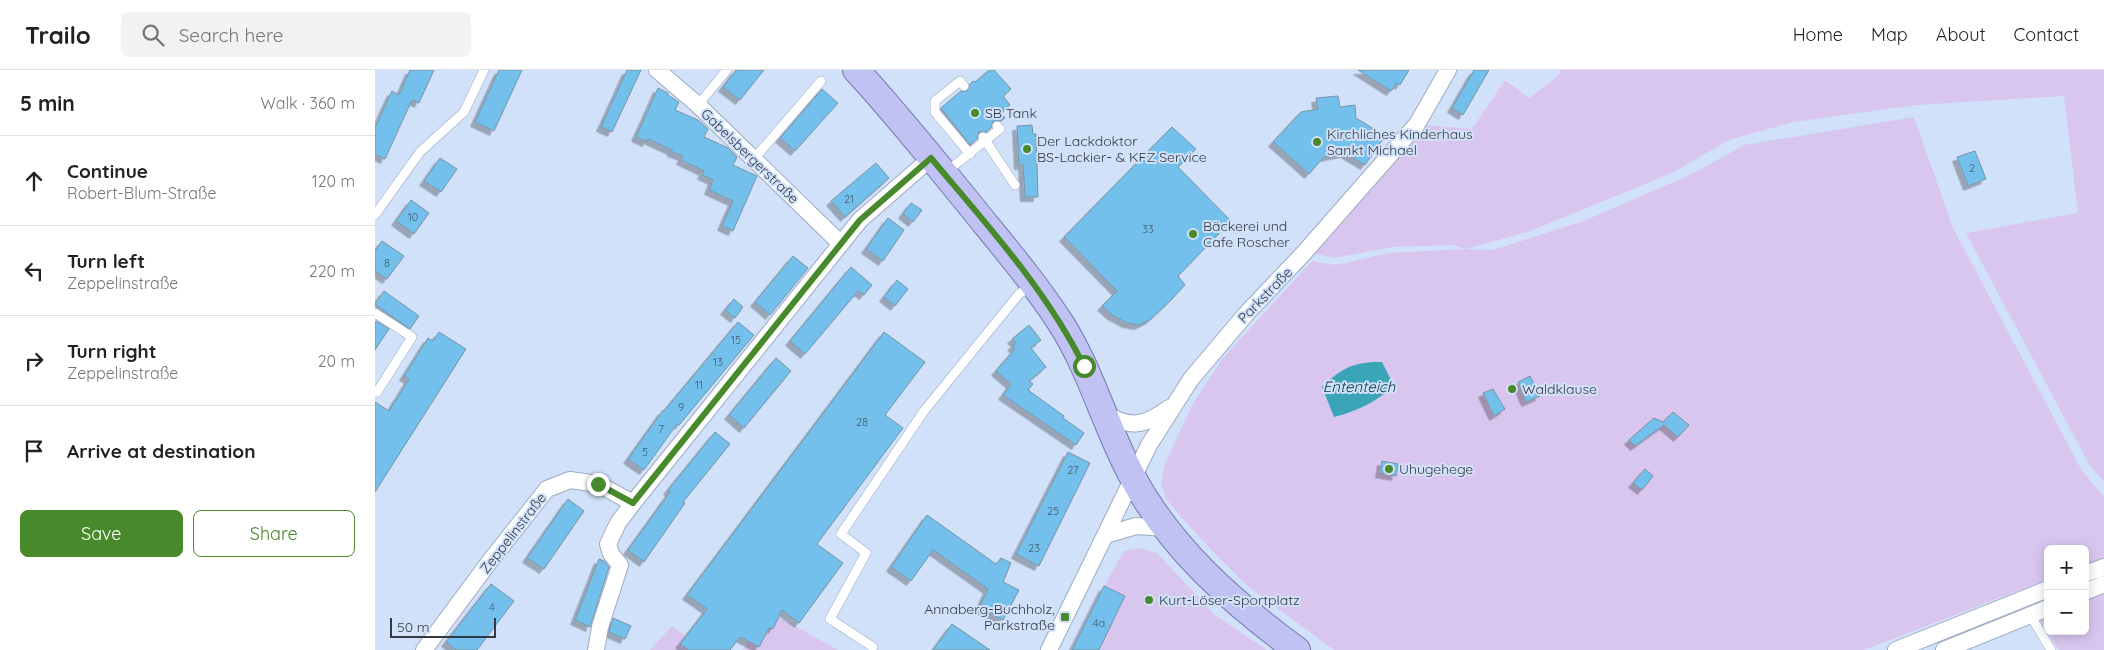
<!DOCTYPE html>
<meta charset="utf-8">
<style>
:root{--surface:#fff;--page:#f2f2f2;--text:#222;--muted:#767676;--line:#e0e0e0;--accent:#47892b}
body{margin:0;font-family:Quicksand,sans-serif;background:var(--page);color:var(--text)}
.controls{position:absolute;right:15px;bottom:15px;display:grid;overflow:hidden;border-radius:8px;box-shadow:0 2px 12px #0003}
.controls button{width:45px;height:45px;display:grid;place-items:center;padding:0;border:0;border-bottom:1px solid var(--line);background:var(--surface);color:var(--text);font:25px sans-serif}
.scale{position:absolute;left:15px;bottom:12px;width:106px;box-sizing:border-box;padding-left:5px;border:2px solid #343a44;border-top:0;font-size:14px;line-height:18px;white-space:nowrap;color:#343a44;-webkit-text-stroke:4px #d1e1f9;paint-order:stroke}
.stop{position:absolute;width:15px;height:15px;margin:-11px;border:4px solid #47892b;border-radius:50%;background:#fff}
.stop.end{background:#47892b;border-color:#fff;box-shadow:0 1px 5px #0008}
.list{margin:0;padding:0;list-style:none}
h2{display:flex;justify-content:space-between;align-items:center;height:65px;margin:0;padding:0 20px;font-size:21px}
h2 small{font-size:16px;font-weight:400;color:var(--muted)}
.list li{display:grid;grid-template-columns:32px 1fr auto;gap:15px;align-items:center;box-sizing:border-box;height:90px;padding:0 20px;border-top:1px solid var(--line)}
.list b{display:block;font-size:19px;white-space:nowrap}
.list p{margin:0;font-size:16px;white-space:nowrap;color:var(--muted)}
.list em{font-size:16px;font-style:normal;color:var(--muted)}
.actions{display:flex;gap:10px;padding:15px 20px}
.actions a{flex:1;padding:11px 0;border:1px solid var(--accent);border-radius:8px;text-align:center;font-size:18px;color:var(--accent)}
.actions .main{background:var(--accent);color:#fff}
.icon{flex:none;width:28px;height:28px;fill:none;stroke:currentColor;stroke-width:2;stroke-linecap:round;stroke-linejoin:round}
.map{position:relative;flex:none;width:1729px;height:580px;overflow:hidden}
header{display:flex;align-items:center;gap:30px;box-sizing:border-box;height:70px;padding:0 25px;background:var(--surface);border-bottom:1px solid var(--line)}
header strong{font-size:24px}
nav{display:flex;gap:28px;margin-inline-start:auto;font-size:18px}
.search{width:350px;height:45px;background:var(--page);display:flex;align-items:center;gap:12px;box-sizing:border-box;padding:0 18px;border-radius:8px;color:var(--muted);font-size:19px}
main{display:flex}
aside{flex:1;background:var(--surface)}
.map>svg:first-child{display:block}
</style>
<header>
<strong>Trailo</strong>
<div class="search"><svg class="icon" aria-label="search" viewBox="0 0 24 24"><circle cx="10" cy="10" r="6"/><path d="M15 15l6 6"/></svg>Search here</div>
<nav><a>Home</a><a>Map</a><a>About</a><a>Contact</a></nav>
</header>
<main>
<aside>
<h2>5 min<small>Walk · 360 m</small></h2>
<ul class="list">
<li><svg class="icon" aria-label="ahead" viewBox="0 0 24 24"><path d="M12 20V5M6 11l6-6 6 6"/></svg><div><b>Continue</b><p>Robert-Blum-Straße</p></div><em>120 m</em></li>
<li><svg class="icon" aria-label="left" viewBox="0 0 24 24"><path d="M17 20v-9H6M10 6l-5 5 5 5"/></svg><div><b>Turn left</b><p>Zeppelinstraße</p></div><em>220 m</em></li>
<li><svg class="icon" aria-label="right" viewBox="0 0 24 24"><path d="M7 20v-9h11M14 6l5 5-5 5"/></svg><div><b>Turn right</b><p>Zeppelinstraße</p></div><em>20 m</em></li>
<li><svg class="icon" aria-label="arrive" viewBox="0 0 24 24"><path d="M6 21V4h12l-3 4 3 4H6"/></svg><div><b>Arrive at destination</b></div></li>
</ul>
<div class="actions"><a class="main">Save</a><a>Share</a></div>
</aside>
<div class="map">
<svg width="1729" height="580" viewBox="0 0 1729 580">
<defs>
<filter id="shadow"><feDropShadow dx="-4.5" dy="4.5" stdDeviation="0" flood-color="#0004"/></filter>
</defs>
<rect width="100%" height="100%" fill="#d1e1f9"/>
<path fill="#d9c6ef" d="M1186,0H1729V412L1715,396L1591,163L1703,143L1689,26L1542,35L1418,52L1354,70L1297,103L1153,162L1090,179L1118,180L1209,151L1317,104L1369,75L1539,47L1578,158L1706,399L1729,427V488L1710,495V479H1673V509L1489,580H959L875,518L840,484L807,448L791,429L786,413L790,393L819,332L848,288L937,191L961,195L1014,183L1090,179L1078,175L1018,177L960,188L937,183L1050,55L1097,59L1130,10L1154,28L1183,6Z
M766,478L782,483L840,545L892,580H697L729,516L749,481Z
M1729,520V580H1684L1663,547L1673,543V561H1710V528Z
M393,541L463,580H368Z
M297,556L328,580H275Z"/>
<path fill="#39a5b6" d="M998,292H1007L1017,312L1018,317C999,333 982,341 959,347L947,317C965,300 974,294 998,292Z"/>
<path fill="#72c0eb" stroke="#7993a3" filter="url(#shadow)" d="M35,0H59L44,33L37,30L10,89L0,84V58L17,21L24,25Z
M124,0H147L119,61L100,52Z
M252,0H266L237,62L226,57Z
M361,0H389L365,30L348,17Z
M614,0H619L636,19L628,26L635,35L626,43L630,48L626,51H618L616,58L611,62H604L602,69L595,75L566,38L586,21H592L595,14L598,11L600,12Z
M983,0H1034L1025,15L1022,13L1016,21Z
M1099,0H1114L1088,45L1077,38Z
M283,18L293,23V25L304,32L300,40L323,50L333,59L329,67L353,78L362,87L358,95L382,106L358,161L347,156L358,131L334,120L338,110L327,105L329,101L306,90L308,86L297,82V80L273,69L272,72L261,67Z
M447,19L463,33L420,81L405,68Z
M963,26L965,37L980,35L981,48L1010,66L990,95L970,83L949,87L934,104L898,72L926,42L943,39L941,28Z
M657,55L658,64H661L663,127H650L648,95H644L642,56Z
M797,57L821,79L803,97L856,151L803,206L810,215L796,230L776,249L764,255L752,253L737,245L727,236L742,221L689,167Z
M1600,81L1611,109L1593,116L1582,87Z
M65,88L82,99L66,122L49,111Z
M501,93L514,108L470,147L456,131Z
M36,130L54,143L39,164L21,151Z
M536,133L547,140L538,152L528,144Z
M513,148L529,160L508,191L491,179Z
M7,171L29,186L12,209L0,201V181Z
M418,186L433,198L395,245L380,232Z
M476,197L497,215L489,225L483,221L430,284L415,271Z
M522,210L533,219L520,236L509,227Z
M9,221L44,246L35,259L0,234Z
M359,229L368,237L360,248L350,240Z
M1,251L14,259L0,280V253Z
M363,252L379,265L304,355L302,354L269,400L253,389L288,340L289,341Z
M654,255L666,270L656,278L671,297L654,311L658,314L653,320L689,346L688,348L709,363L701,375L628,325L636,314L621,301L640,279L637,276L641,273L637,269Z
M64,262L91,279L0,422V332L14,341L34,309L29,306L53,268L58,271Z
M509,262L550,292L510,345L528,358L442,474L468,493L424,553L407,540L398,559L394,558L384,577L365,567L355,580H313L305,574L332,539L312,525Z
M401,288L416,301L369,358L354,345Z
M1155,306L1165,326L1151,332L1143,312Z
M1118,319L1130,339L1119,346L1108,323Z
M1298,342L1314,355L1303,367L1289,355L1260,376L1254,370L1279,348L1288,352Z
M340,362L355,374L308,432L310,433L269,492L253,480L295,422L293,420Z
M693,382L715,393L664,496L641,484Z
M1007,391L1023,394L1021,406L1005,403Z
M1270,399L1278,406L1267,420L1258,413Z
M193,429L209,441L169,499L152,488Z
M552,445L621,494L626,488L636,493L628,512L644,520L628,550L604,538L613,519L558,480L536,511L516,497Z
M224,489L229,491L234,497L215,557L200,550Z
M116,514L139,531L102,580H81L71,572Z
M729,516L750,526L724,580H697Z
M238,548L256,556L250,569L234,562Z
M577,554L615,580H558Z"/>
<g fill="none" stroke-linecap="round" stroke-linejoin="round">
<defs>
<path id="service" d="M589,16L585,11L560,31V42L595,84
M323,35L352,0
M608,67L640,115
M378,90L446,11
M571,102L625,59L622,56
M0,145L45,82L89,42L109,0
M0,243L37,267L2,322L0,321
M1654,543L1676,580
M498,577L455,549L491,483L466,464L549,341L644,224L656,216"/>
<path id="minor" d="M282,0L323,35L466,174
M729,343C755,359 770,356 794,338
M730,465L761,456L790,458
M1710,504L1729,497
M1710,522L1729,514
M49,580L115,491L172,419L195,410L223,414L258,433L485,150L556,88
M221,580L225,557L245,495L236,484L233,474L243,453L258,433
M674,580L774,375L816,309L871,244L928,184L1042,54L1073,0
M1521,580L1673,519
M1569,580L1673,538"/>
<path id="primary" d="M481,0C519,41 555,86 591,130C623,170 657,209 685,252C716,300 730,356 757,406C795,478 858,533 922,580"/>
</defs>
<use href="#service" stroke="#9cabc2" stroke-width="10"/>
<use href="#minor" stroke="#9cabc2" stroke-width="18"/>
<use href="#primary" stroke="#7578b2" stroke-width="28"/>
<use href="#service" stroke="#fff" stroke-width="9"/>
<use href="#minor" stroke="#fff" stroke-width="16"/>
<use href="#primary" stroke="#c1c2f4" stroke-width="26"/>
</g>
<g fill="none" stroke-linecap="round" stroke-linejoin="round">
<path stroke="#47892b" stroke-width="6" d="M223,414L258,433L485,150L556,88C611,154 671,219 709,296"/>
</g>
<g fill="#47892b" stroke="#d1e1f9" stroke-width="2">
<circle cx="600" cy="43" r="5"/>
<circle cx="942" cy="72" r="5"/>
<circle cx="652" cy="79" r="5"/>
<circle cx="818" cy="164" r="5"/>
<circle cx="1137" cy="319" r="5"/>
<circle cx="1014" cy="399" r="5"/>
<circle cx="774" cy="530" r="5"/>
<rect x="685" y="542" width="10" height="10" rx="2.5"/>
</g>
<g text-anchor="middle" dominant-baseline="central" stroke-width="4" stroke-linejoin="round" paint-order="stroke">
<g font-size="11" fill="#445c6e">
<text x="1597" y="98">2</text>
<text x="474" y="129">21</text>
<text x="38" y="147">10</text>
<text x="773" y="159">33</text>
<text x="12" y="193">8</text>
<text x="361" y="270">15</text>
<text x="343" y="292">13</text>
<text x="324" y="315">11</text>
<text x="306" y="337">9</text>
<text x="487" y="352">28</text>
<text x="286" y="359">7</text>
<text x="270" y="382">5</text>
<text x="698" y="400">27</text>
<text x="678" y="441">25</text>
<text x="659" y="478">23</text>
<text x="117" y="537">4</text>
<text x="724" y="553">4a</text>
</g>
<g font-size="14" fill="#343a44" stroke="#d1e1f9" text-anchor="start">
<text x="610" y="43">SB Tank</text>
<text x="952" y="64">Kirchliches Kinderhaus<tspan x="952" dy="16">Sankt Michael</tspan></text>
<text x="662" y="71">Der Lackdoktor<tspan x="662" dy="16">BS-Lackier- &amp; KFZ Service</tspan></text>
<text x="828" y="156">Bäckerei und<tspan x="828" dy="16">Cafe Roscher</tspan></text>
<text x="1147" y="319">Waldklause</text>
<text x="1024" y="399">Uhugehege</text>
<text x="784" y="530">Kurt-Löser-Sportplatz</text>
<text x="680" y="539" text-anchor="end">Annaberg-Buchholz,<tspan x="680" dy="16">Parkstraße</tspan></text>
</g>
<g font-size="14" fill="#343a44" stroke="#d1e1f9">
<text transform="translate(375 86) rotate(44)">Gabelsbergerstraße</text>
<text transform="translate(890 225) rotate(-46)">Parkstraße</text>
<text transform="translate(138 463) rotate(-52)">Zeppelinstraße</text>
</g>
<g font-size="15" font-style="italic" fill="#02363d" stroke="#d1e1f9">
<text x="984" y="316">Ententeich</text>
</g>
</g>
</svg>
<div class="controls">
<button>+</button>
<button>−</button>
</div>
<div class="scale">50 m</div>
<div class="stop" style="left:709px;top:296px"></div>
<div class="stop end" style="left:223px;top:414px"></div>
</div>
</main>
